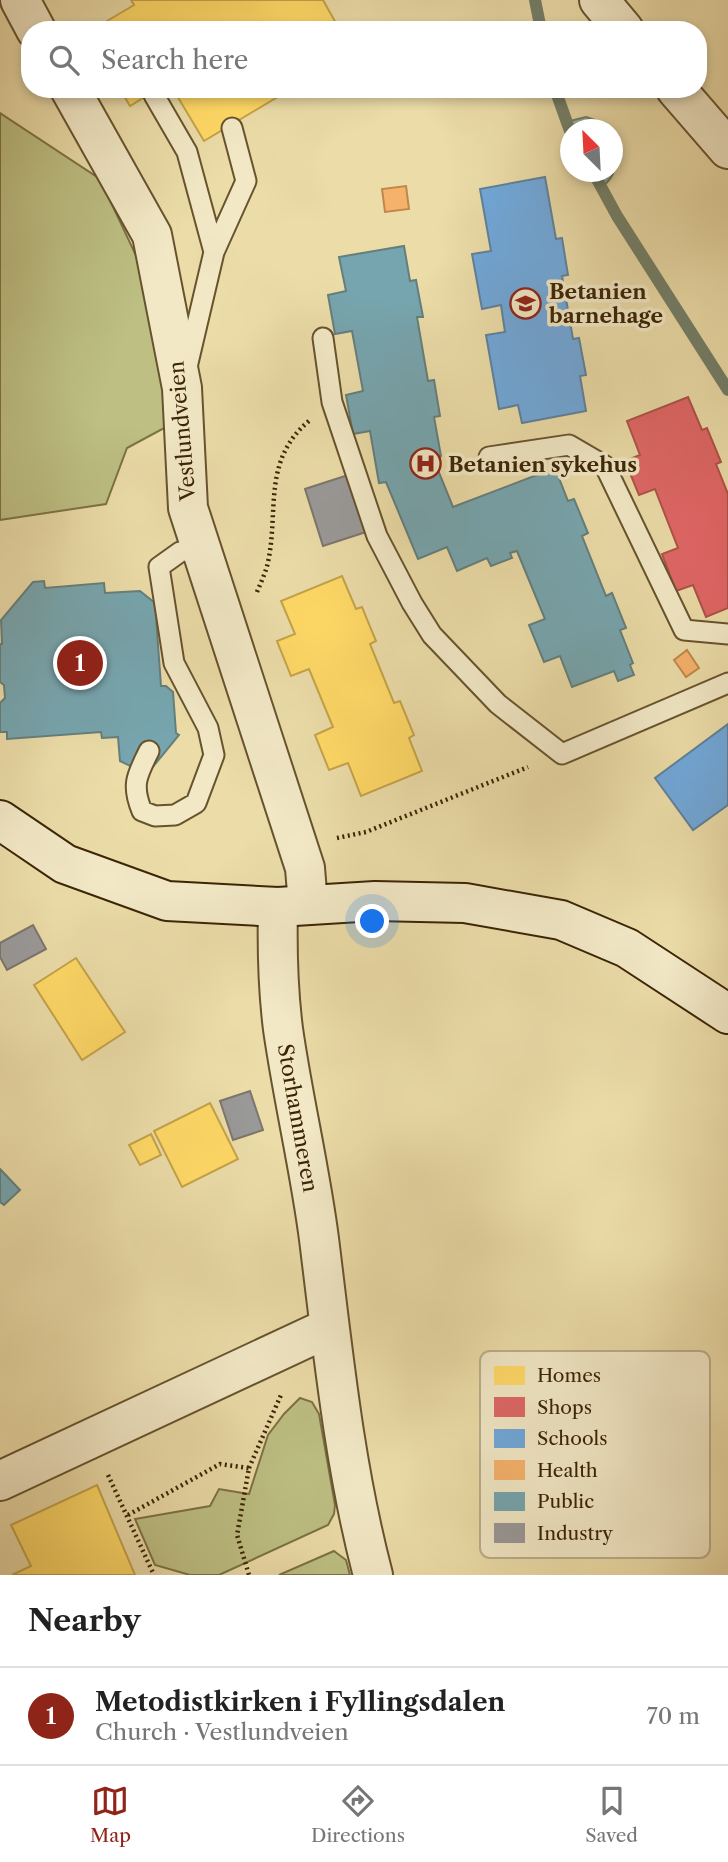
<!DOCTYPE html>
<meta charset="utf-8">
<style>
:root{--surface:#fff;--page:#f6f6f6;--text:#222;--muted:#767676;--line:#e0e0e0;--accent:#8f2418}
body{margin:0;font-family:"Libre Caslon Text",serif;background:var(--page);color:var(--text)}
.compass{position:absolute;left:560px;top:119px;width:63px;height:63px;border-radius:50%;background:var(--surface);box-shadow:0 4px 10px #0003;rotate:336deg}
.you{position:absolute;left:373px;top:922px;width:24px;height:24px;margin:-18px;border:5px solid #fff;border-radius:50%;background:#1a73e8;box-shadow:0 0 0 10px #1a73e833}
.badge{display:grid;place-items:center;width:46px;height:46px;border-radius:50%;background:var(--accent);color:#fff;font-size:23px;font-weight:700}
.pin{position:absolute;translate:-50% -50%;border:4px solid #fff;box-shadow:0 2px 7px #0006}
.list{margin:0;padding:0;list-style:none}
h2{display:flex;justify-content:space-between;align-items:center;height:91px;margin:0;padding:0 28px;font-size:30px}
h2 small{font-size:23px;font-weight:400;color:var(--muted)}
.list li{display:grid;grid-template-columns:46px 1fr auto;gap:21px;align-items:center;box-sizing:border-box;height:98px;padding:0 28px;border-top:2px solid var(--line)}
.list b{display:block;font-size:26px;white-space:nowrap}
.list p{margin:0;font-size:23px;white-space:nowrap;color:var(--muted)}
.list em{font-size:23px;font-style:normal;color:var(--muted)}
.icon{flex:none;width:38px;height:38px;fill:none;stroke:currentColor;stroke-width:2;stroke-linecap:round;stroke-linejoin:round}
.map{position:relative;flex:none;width:728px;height:1575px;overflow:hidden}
.search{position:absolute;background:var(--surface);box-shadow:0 4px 10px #0003;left:21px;right:21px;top:21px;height:77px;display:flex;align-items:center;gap:18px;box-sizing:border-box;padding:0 24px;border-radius:28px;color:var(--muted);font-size:26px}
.sheet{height:189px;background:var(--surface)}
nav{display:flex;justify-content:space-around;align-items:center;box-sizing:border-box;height:98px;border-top:2px solid var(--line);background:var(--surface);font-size:19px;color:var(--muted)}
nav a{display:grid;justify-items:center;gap:4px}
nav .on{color:var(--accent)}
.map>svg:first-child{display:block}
</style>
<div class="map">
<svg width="728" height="1575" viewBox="0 0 728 1575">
<rect width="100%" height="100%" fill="#ebdca8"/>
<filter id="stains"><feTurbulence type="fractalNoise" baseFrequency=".00286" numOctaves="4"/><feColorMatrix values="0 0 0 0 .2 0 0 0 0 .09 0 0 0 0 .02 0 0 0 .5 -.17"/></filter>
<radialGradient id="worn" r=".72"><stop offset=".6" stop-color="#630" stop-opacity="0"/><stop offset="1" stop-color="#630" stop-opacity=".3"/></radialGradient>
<path fill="#bdbf83" stroke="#7c7244" stroke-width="2" d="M0,113L100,179L171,330L194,412L127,448L106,504L0,520Z
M300,1398L312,1402L319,1414L335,1505L334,1514L328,1525L219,1575H190L155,1565L135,1519L210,1506L219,1489L249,1494L268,1435L284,1414Z
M334,1551L346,1560L350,1575H279Z"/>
<path fill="#98bbac" stroke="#737f69" stroke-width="2" d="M586,117L604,123L610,129L570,131L566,122Z
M613,133C619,150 619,177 601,187L593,172H612Z"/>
<path fill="#ffd966" stroke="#c4a349" stroke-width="2" d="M131,0H323L337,25L330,30H112L107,21L134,5Z
M120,89H157L130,106Z
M173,89H291L204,141Z
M342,576L356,609L362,607L376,641L370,644L394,703L400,701L414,735L409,738L422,771L361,796L348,763L329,770L315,735L333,727L309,669L291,676L277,641L295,634L281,601Z
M76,958L125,1032L82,1060L34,985Z
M210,1103L238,1159L182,1187L154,1131Z
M151,1134L161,1155L140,1165L129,1145Z
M97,1485L135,1575H12L31,1566L11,1525Z"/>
<path fill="#e06666" stroke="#ae5249" stroke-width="2" d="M688,397L702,430L707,428L721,462L716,464L728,494V608L706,617L693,585L676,591L662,554L678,548L655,489L639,495L625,461L640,455L627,421Z"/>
<path fill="#6fa8dc" stroke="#5f819c" stroke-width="2" d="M545,177L556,239L562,238L568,275L562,276L573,339L579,338L586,375L580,376L586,411L522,423L518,405L499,409L486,335L505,332L501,305L482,309L472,254L491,251L480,189Z
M728,724V805L693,830L655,778Z"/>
<path fill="#f6b26b" stroke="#be884c" stroke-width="2" d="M406,186L409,209L385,212L382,189Z
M687,650L699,668L686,677L674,660Z"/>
<path fill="#76a5af" stroke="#647f7c" stroke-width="2" d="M404,246L410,281L416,280L423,317H417L428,381L434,380L440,416L434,417L441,456L436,462L429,464V466L436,465L453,507L555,468L568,501L574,499L588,533L582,536L606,596L612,593L626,628L620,630L633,663L630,665L634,675L618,681L614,671L572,687L560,656L544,662L529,625L545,619L517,551L510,553L512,558L491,566L487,558L457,571L447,547L418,559L386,482L379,483L370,431L353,434L346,395L363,391L352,331L335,334L328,295L346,291L339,257Z
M44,581L45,588L104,583L105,593L140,591L155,603L161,686H166L173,692L176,733L179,735L147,774L120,761L118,737L102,738L101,732L7,739V732H0V703L5,698L4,685L0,682V644H2L1,620L33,582Z
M0,1169L20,1190L4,1205L0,1202Z"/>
<path fill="#999" stroke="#7d766d" stroke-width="2" d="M348,475L366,532L323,546L305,489Z
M33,925L46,949L7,970L0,957V943Z
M250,1091L263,1130L233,1140L220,1101Z"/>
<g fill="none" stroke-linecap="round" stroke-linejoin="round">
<path stroke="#737f69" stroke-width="12" d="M535,0L541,30
M555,89L570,131
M593,172L617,216L728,390"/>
<defs>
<path id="service" d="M154,95L187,152L214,252
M323,338L332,402L377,536L412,603L432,635L498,704L562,754L728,683
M187,367L214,252L246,181L232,128
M489,457L569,445L605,466L684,630L728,634
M149,751C137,775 131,785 142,811L155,816L175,815L196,803L214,755L208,728L174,663L159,567L180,552L201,548"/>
<path id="minor" d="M20,0L36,30
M599,0L624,30
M70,89L152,235L182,388L188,508L305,868L308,905
M676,89L728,149
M278,907C277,947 278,989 283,1029C293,1099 310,1169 319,1239C333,1351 344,1465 373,1575
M0,1481L328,1328"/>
<path id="secondary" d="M0,820L65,864L167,901L278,907L375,901L465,903L561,920L627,948L728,1014"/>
</defs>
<use href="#service" stroke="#67532e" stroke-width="23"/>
<use href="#minor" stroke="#67532e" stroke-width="42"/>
<use href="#secondary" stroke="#3b2505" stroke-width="42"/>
<path stroke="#3b2505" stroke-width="4.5" stroke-dasharray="2 3.5" stroke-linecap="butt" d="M257,592C261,582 266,572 268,562C279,511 262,460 309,421
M337,838L366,832L528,767
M249,1468L281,1395
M108,1475L154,1575
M128,1515L220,1464L249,1468L237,1535L249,1575"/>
<use href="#service" stroke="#f2e8c6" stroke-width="19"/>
<use href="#minor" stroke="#f2e8c6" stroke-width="38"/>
<use href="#secondary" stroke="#f2e8c6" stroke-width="38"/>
</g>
<defs>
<symbol id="school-ring" viewBox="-11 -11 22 22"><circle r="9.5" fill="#f2e8c6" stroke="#8f2418" stroke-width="1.5"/><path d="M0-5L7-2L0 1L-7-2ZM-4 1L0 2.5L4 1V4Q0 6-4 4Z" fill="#8f2418"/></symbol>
<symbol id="hospital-ring" viewBox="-11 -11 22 22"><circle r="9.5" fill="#f2e8c6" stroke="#8f2418" stroke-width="1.5"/><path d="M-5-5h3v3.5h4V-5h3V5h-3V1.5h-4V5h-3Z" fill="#8f2418"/></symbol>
</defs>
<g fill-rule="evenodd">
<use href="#school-ring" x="508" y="286" width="35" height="35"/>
<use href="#hospital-ring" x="408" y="446" width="35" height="35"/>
</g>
<g text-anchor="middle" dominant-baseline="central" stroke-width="7" stroke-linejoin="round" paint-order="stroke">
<g font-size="21" font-weight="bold" fill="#3b2505" stroke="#f2e8c6" text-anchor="start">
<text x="549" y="291">Betanien<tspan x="549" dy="24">barnehage</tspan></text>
<text x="448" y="464">Betanien sykehus</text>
</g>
<g font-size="21" fill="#3b2505" stroke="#f2e8c6">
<text transform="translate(182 431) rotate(-95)">Vestlundveien</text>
<text transform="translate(298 1118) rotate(80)">Storhammeren</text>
</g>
</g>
<rect x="480" y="1351" width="230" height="207" rx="10" fill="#f2e8c6" stroke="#bbae8c" stroke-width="2"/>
<rect x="494" y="1366" width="31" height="19" fill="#ffd966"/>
<rect x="494" y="1397" width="31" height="20" fill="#e06666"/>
<rect x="494" y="1429" width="31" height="19" fill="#6fa8dc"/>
<rect x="494" y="1460" width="31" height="20" fill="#f6b26b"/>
<rect x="494" y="1492" width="31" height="19" fill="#76a5af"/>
<rect x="494" y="1523" width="31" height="20" fill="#999"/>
<g font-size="19" fill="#3b2505">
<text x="537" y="1382">Homes</text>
<text x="537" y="1414">Shops</text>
<text x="537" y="1445">Schools</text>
<text x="537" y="1477">Health</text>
<text x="537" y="1508">Public</text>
<text x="537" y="1540">Industry</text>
</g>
<rect width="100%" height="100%" filter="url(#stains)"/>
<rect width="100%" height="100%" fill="url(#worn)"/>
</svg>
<svg class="compass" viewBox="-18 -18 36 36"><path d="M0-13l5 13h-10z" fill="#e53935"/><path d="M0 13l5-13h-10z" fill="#767676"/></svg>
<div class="you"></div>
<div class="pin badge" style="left:80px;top:663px">1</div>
<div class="search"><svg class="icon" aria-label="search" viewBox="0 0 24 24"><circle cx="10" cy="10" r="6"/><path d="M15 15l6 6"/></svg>Search here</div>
</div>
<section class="sheet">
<h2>Nearby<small></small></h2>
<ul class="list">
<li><span class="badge">1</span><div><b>Metodistkirken i Fyllingsdalen</b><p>Church · Vestlundveien</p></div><em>70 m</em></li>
</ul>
</section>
<nav>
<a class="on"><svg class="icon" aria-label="map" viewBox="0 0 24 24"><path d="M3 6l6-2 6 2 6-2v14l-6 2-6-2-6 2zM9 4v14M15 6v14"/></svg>Map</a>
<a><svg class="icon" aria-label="directions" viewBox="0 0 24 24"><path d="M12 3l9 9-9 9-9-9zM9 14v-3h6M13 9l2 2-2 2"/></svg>Directions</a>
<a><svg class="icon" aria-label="saved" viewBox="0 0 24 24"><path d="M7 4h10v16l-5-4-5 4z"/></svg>Saved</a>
</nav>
